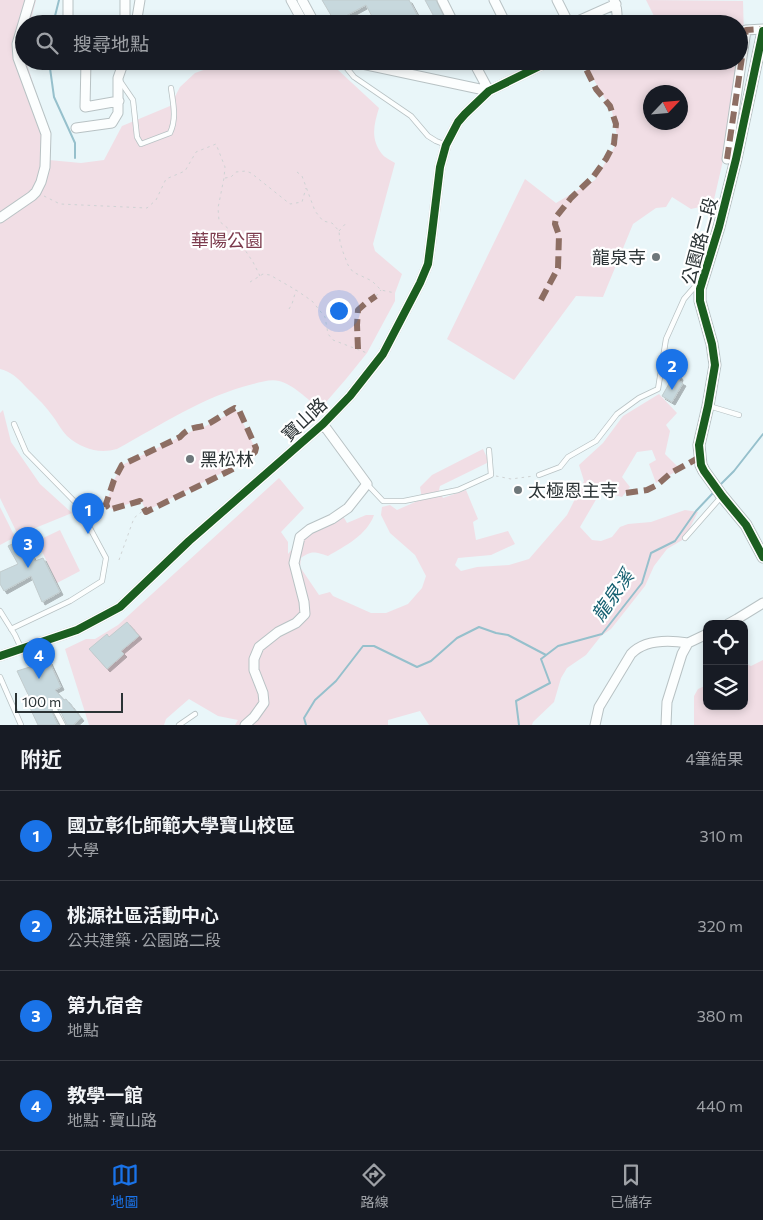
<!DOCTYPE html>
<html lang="zh-TW">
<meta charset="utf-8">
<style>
:root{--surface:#171b24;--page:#20242c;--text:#f1f3f6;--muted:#9ea1a6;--line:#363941;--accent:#1a73e8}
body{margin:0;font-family:Commissioner,"Noto Sans TC",sans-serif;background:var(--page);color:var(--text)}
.controls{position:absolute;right:15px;bottom:15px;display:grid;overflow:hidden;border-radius:10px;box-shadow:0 2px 8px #0003}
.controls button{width:45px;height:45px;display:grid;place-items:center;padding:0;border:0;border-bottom:1px solid var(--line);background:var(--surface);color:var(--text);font:25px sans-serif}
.compass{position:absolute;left:643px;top:85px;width:45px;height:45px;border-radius:50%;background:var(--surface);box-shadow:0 2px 8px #0003;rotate:64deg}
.scale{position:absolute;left:15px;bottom:12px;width:108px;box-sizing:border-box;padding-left:5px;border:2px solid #2b3335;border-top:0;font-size:14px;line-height:18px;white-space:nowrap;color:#2b3335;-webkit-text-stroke:4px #fff;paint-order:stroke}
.you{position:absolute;left:338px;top:310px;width:18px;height:18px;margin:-12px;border:4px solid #fff;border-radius:50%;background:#1a73e8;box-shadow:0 0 0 8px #1a73e833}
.badge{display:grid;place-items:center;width:32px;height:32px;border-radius:50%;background:var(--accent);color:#fff;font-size:16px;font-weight:700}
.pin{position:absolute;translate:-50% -41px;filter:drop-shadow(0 1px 2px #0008)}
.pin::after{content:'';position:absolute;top:26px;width:18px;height:15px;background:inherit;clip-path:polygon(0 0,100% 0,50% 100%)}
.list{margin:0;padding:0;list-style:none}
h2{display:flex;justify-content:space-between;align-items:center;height:65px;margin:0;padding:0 20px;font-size:21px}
h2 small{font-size:16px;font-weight:400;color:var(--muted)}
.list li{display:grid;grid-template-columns:32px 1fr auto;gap:15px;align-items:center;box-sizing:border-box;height:90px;padding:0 20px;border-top:1px solid var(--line)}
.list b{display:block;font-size:19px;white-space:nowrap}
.list p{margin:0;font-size:16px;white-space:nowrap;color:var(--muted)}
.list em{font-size:16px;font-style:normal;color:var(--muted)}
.icon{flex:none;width:28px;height:28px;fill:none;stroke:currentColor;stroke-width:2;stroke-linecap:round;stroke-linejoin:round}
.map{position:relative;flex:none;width:763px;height:725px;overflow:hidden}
.search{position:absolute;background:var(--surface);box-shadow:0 2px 8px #0003;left:15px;right:15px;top:15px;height:55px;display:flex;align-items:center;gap:12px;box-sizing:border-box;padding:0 18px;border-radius:28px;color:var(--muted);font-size:19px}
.sheet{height:425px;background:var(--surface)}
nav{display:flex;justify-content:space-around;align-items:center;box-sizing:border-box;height:70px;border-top:1px solid var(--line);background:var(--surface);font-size:14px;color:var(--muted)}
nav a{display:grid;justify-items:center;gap:2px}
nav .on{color:var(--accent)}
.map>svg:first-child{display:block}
</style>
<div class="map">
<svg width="763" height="725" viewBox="0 0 763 725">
<defs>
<filter id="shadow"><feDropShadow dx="3" dy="3" stdDeviation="0" flood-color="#0004"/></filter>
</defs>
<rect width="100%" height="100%" fill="#e9f6f9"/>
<path fill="#f1dee5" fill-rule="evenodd" d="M0,0H36L30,24H24V61H26L43,114L49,160L81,163L104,160L122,126L170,106L180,87L195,73L229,61H315L317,64L337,69L379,108C374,124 370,139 382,154C385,158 391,160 395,163L373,244L375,251L402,274L395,293V301L367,353L346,379L320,409C308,400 293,384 279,381C271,379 261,382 253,384C204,396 161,425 117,449C99,454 82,449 67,436C61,430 57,421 51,414C44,404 34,395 25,386C18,378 10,371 0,369Z
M646,0L743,1L744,37L730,130L713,204L691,209L672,197L666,207L656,208L633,224L603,297L576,296L514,380L447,339L525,179L556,203L595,180L618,141L612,111L583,61H739V24H658ZM650,92H680V122H650Z
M659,394L677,413L666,425L670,431L665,454L680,469L656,483L649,464L656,460L652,450L637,452L622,477L630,487L622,497L601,491L580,527L592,540L601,541L612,537L620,527L628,524L651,522L685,510L698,512L684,539L667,549L654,566L645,586L611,629L601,636L586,655L567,668L561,678L554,702L533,722L532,725H429L420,711L388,720V725H235L238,720L218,716L189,699L166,719L164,725H89L65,649L86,639H95L118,625L279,478L304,508L281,532L288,542V554L299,541L338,517L343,516L347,523L366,515H374C367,535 345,546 328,556C315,552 312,550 301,558L300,567L319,595L330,592L333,596L371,613H386L408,604L422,588L426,576L415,555L390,533L381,515L382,507L390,505L397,510L422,499L420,487L432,475L483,449L489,462L440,486L439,490L443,498L466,490L478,519L473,522L476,540L508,531L515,544L491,555L458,558L455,565L461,571L477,567L509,565L529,559L567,515L584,481L579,465L603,443L623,416Z
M3,410L11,442L40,484L72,513L18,535L0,498V413Z
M234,411L238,412L254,446L253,451L238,465L146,511L141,500L112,509L106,504L114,480L122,465L186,434L196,429L204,427Z
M0,507L15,537L0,545Z
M60,530L80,571L57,583L37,541Z
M763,660V725H694V696L698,689L707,685V706H744V663L751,666Z"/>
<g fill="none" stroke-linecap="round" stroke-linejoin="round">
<path stroke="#96c0cc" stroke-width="2" d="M53,24L59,0
M49,61L54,97L75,143V158
M720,485L734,471L763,434
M306,725L304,718L315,700L336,681L363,646H374L417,667L431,661L457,638L479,627L496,633L508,635L546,655
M519,725L516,701L550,683L541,659L558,646L602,634L642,583L651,553L675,541L696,511L713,493"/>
</g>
<path fill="#c7d8dd" stroke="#c1cbcd" filter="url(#shadow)" d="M322,0H409L422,24H376L366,5L335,22Z
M425,0H436L446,21L441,24H438Z
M672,373H677L680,377L679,381L683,383L672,402L662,396L670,382L669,377Z
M23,539L35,561L43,558L60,592L42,602L31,576L4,591L0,584V572L18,564L8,546Z
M127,622L139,636L121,651L124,654L107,669L89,649L107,634L109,637Z
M49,661L61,687L55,690L64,700L66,699L81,718L73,725H67L59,708L55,706L52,707L51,710L58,725H38L30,708L34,707L17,671Z"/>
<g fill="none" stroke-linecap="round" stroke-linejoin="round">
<defs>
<path id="lane" d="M341,61L354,77L411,116L428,136L436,141L446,145
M120,81L133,100L137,137L141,144L170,133C177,118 173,103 171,88
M709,406L739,415
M539,475L560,467L568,457L596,441L617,414L639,398L658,389L666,339L684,299L698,283
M367,484L383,501H404L458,490L491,475L489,450
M685,538L721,497
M0,611L15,635L21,648
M11,629L70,601L102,581L106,558L77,504L26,452L14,424
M0,677L21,725
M55,710L63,725
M179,725L195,714"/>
<path id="street" d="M68,0V24
M291,0L304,24
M302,0L315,24
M442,0L454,24
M494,0L506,24
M557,0L569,24
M614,0C617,8 619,16 615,24
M125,15V0
M136,24L140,0
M571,24L616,4
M86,61L85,107L119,101
M348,61L489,91
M473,61L489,91
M76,128L112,123L118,113V78L124,61
M727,159L746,30L763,29
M0,218L32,196L36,192L41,182L45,167L46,134L18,58L17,44L30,0
M728,624L737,619L763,603
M0,656L77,630L120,607L189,541L323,424L350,396L383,354L420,283L428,264L432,233L440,167L446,145L458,122L465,114L489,91L550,61
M245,725L254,717L264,703L263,693L254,670V659L259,647L278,632L296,623L305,614L304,602L294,563L300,537L310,529L332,519L348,508L367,484L323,424
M595,725L599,707L631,654C645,639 669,640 688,643
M666,725L667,702L682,654L688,643L707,634"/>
<path id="secondary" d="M763,31L736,159L719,227L700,289V301L712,344L715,365L708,406L699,445L701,465L704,471L722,496L746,525L763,557"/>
</defs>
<use href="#lane" stroke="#b8c2c4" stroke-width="6"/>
<use href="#street" stroke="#b8c2c4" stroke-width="11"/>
<use href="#secondary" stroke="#b8c2c4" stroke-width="13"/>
<path stroke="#cfd3d4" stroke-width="1" stroke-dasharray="2.5 4" stroke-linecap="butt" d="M297,172L302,176L315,211L323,221L332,223L339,231L340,242L343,252L348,265L353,272L372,281L381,290L395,293
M225,178L231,177L236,172L246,171L251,173L290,204L302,202L306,188
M44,196L60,204L147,208L156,200L166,179L185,171L196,152L216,144L225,167L224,178L218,208L219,221L230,230L236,242L245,250L253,262L260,276
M339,231L347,222
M250,282L263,274L270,275L296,290L312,301L325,317L328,334L333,340L367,353
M376,296L381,290
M289,309L292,304L296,290
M496,476L511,479L534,476
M119,560L134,518L145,509"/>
<use href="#lane" stroke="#fcfefe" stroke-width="4.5"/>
<use href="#street" stroke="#fcfefe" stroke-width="9"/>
<use href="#secondary" stroke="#fcfefe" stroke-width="11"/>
<path stroke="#8d6e63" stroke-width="6" stroke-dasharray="12 6" stroke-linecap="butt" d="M727,159L746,30L763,29
M541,300L558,268L559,235L555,224L556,217L571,198L593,177L606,159L614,144L616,124L610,106L596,89L582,61
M358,349L357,325L358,310L366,303L376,296
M626,493L647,490L657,485L671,473L700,457
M89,515L107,506L106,504L114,480L122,465L180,437C190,426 194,429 206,425C216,420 225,413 235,408L239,410L256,448L255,452L239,466L146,512L140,501L112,509L107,506"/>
<defs>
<path id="cycleway" d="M763,31L736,159L719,227L700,289V301L712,344L715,365L708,406L699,445L701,465L704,471L722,496L746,525L763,557
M0,656L77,630L120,607L189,541L323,424L350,396L383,354L420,283L428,264L432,233L440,167L446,145L458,122L465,114L489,91L550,61"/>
</defs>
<use href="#cycleway" stroke="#fff" stroke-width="11"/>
<use href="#cycleway" stroke="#1b5e20" stroke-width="8"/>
</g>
<g fill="#6e777a" stroke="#fff" stroke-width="2">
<circle cx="656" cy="257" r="5"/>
<circle cx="190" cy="459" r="5"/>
<circle cx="518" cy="490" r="5"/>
</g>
<g text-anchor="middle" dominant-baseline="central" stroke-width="4.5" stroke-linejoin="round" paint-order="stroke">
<g font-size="18" fill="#7c3b4d" stroke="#fff">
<text x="227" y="240">華陽公園</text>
</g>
<g font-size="18" fill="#2b3335" stroke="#fff">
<text transform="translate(699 241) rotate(-75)">公園路二段</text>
<text transform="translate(304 419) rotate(-43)">寶山路</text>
</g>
<g font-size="18" fill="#2b3335" stroke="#fff" text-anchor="start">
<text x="646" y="257" text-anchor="end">龍泉寺</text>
<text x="200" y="459">黑松林</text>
<text x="528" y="490">太極恩主寺</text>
</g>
<g font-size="19" font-style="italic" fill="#135e6f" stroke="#fff">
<text transform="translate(612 595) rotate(-55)">龍泉溪</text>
</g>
</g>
</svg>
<div class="controls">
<button><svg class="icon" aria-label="locate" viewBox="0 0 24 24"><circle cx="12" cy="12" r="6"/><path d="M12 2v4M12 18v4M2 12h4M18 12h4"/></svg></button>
<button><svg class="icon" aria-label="layers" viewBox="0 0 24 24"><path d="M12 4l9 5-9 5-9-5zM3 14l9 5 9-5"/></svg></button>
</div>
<svg class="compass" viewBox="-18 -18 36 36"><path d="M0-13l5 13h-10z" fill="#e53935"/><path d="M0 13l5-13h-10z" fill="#9ea1a6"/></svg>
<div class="scale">100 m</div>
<div class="you"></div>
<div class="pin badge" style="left:88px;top:534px">1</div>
<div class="pin badge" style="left:672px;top:390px">2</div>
<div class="pin badge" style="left:28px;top:568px">3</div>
<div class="pin badge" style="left:39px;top:679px">4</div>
<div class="search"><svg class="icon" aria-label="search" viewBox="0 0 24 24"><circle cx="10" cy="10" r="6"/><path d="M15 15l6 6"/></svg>搜尋地點</div>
</div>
<section class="sheet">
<h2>附近<small>4筆結果</small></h2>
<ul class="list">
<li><span class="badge">1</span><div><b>國立彰化師範大學寶山校區</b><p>大學</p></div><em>310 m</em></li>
<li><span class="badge">2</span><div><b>桃源社區活動中心</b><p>公共建築 · 公園路二段</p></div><em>320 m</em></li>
<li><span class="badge">3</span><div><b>第九宿舍</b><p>地點</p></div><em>380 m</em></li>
<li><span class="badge">4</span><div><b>教學一館</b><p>地點 · 寶山路</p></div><em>440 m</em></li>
</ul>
</section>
<nav>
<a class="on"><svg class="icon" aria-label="map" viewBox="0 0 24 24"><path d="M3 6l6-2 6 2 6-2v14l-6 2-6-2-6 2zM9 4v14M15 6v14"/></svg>地圖</a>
<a><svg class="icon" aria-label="directions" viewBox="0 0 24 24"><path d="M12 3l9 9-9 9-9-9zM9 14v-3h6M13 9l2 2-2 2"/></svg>路線</a>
<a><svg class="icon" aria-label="saved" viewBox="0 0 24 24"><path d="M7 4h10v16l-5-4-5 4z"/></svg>已儲存</a>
</nav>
